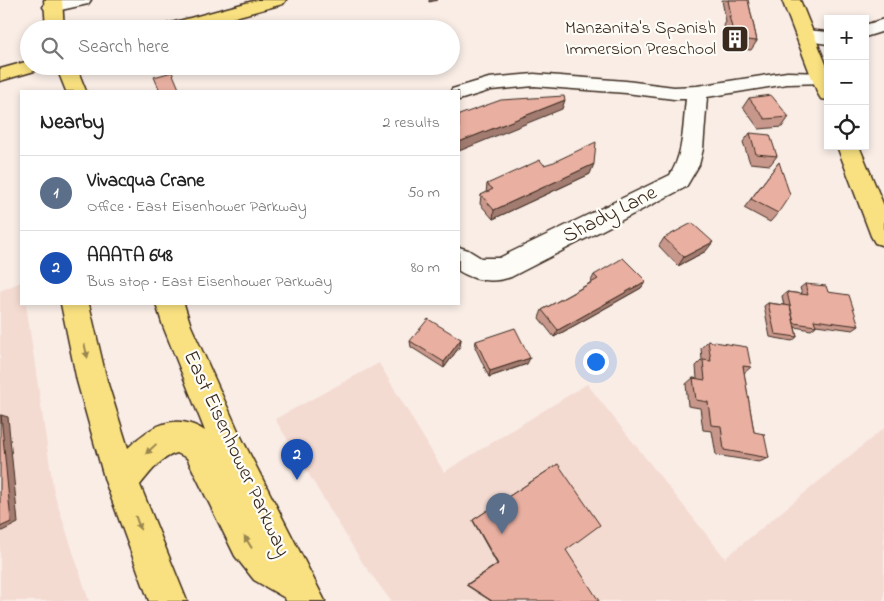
<!DOCTYPE html>
<meta charset="utf-8">
<style>
:root{--surface:#fff;--page:#f2f2f2;--text:#222;--muted:#767676;--line:#e0e0e0;--accent:#3b2a1e}
body{margin:0;font-family:"Indie Flower",sans-serif;background:var(--page);color:var(--text)}
.controls{position:absolute;right:15px;top:15px;display:grid;overflow:hidden;border-radius:0px;box-shadow:0 2px 8px #0003}
.controls button{width:45px;height:45px;display:grid;place-items:center;padding:0;border:0;border-bottom:1px solid var(--line);background:var(--surface);color:var(--text);font:25px sans-serif}
.you{position:absolute;left:595px;top:361px;width:18px;height:18px;margin:-12px;border:4px solid #fff;border-radius:50%;background:#1a73e8;box-shadow:0 0 0 8px #1a73e833}
.badge{display:grid;place-items:center;width:32px;height:32px;border-radius:50%;background:var(--accent);color:#fff;font-size:16px;font-weight:700}
.pin{position:absolute;translate:-50% -41px;filter:drop-shadow(0 1px 2px #0008)}
.pin::after{content:'';position:absolute;top:26px;width:18px;height:15px;background:inherit;clip-path:polygon(0 0,100% 0,50% 100%)}
.list{margin:0;padding:0;list-style:none}
h2{display:flex;justify-content:space-between;align-items:center;height:65px;margin:0;padding:0 20px;font-size:21px}
h2 small{font-size:16px;font-weight:400;color:var(--muted)}
.list li{display:grid;grid-template-columns:32px 1fr auto;gap:15px;align-items:center;box-sizing:border-box;height:75px;padding:0 20px;border-top:1px solid var(--line)}
.list b{display:block;font-size:19px;white-space:nowrap}
.list p{margin:0;font-size:16px;white-space:nowrap;color:var(--muted)}
.list em{font-size:16px;font-style:normal;color:var(--muted)}
.icon{flex:none;width:28px;height:28px;fill:none;stroke:currentColor;stroke-width:2;stroke-linecap:round;stroke-linejoin:round}
.map{position:relative;flex:none;width:884px;height:601px;overflow:hidden}
.search{position:absolute;background:var(--surface);box-shadow:0 2px 8px #0003;left:20px;top:20px;width:440px;height:55px;display:flex;align-items:center;gap:12px;box-sizing:border-box;padding:0 18px;border-radius:28px;color:var(--muted);font-size:19px}
.panel{position:absolute;background:var(--surface);box-shadow:0 2px 8px #0003;left:20px;top:90px;width:440px;height:215px;border-radius:0px}
.map>svg:first-child{display:block}
</style>
<div class="map">
<svg width="884" height="601" viewBox="0 0 884 601">
<rect width="100%" height="100%" fill="#f9ede6"/>
<filter id="ink" filterUnits="userSpaceOnUse"><feTurbulence type="fractalNoise" baseFrequency=".02" numOctaves="2"/><feDisplacementMap in="SourceGraphic" scale="10" xChannelSelector="R" yChannelSelector="G"/><feConvolveMatrix kernelMatrix="1 2 1 2 8 2 1 2 1" color-interpolation-filters="sRGB"/></filter>
<g filter="url(#ink)">
<path fill="#f4dbd2" d="M21,282V304H26L54,493L89,601H0V291Z
M379,363L444,472L587,384L725,558L884,428V601H391L362,562L275,419Z"/>
<g fill="none" stroke-linecap="round" stroke-linejoin="round">
<defs>
<path id="minor" d="M60,0H91L88,4L52,12L46,11L43,7L46,3Z
M884,19V31L865,37V25Z
M805,30L828,32V44L799,40L796,36L799,32Z
M787,72L828,73V83L787,84L707,97L703,149L699,165L686,187L511,277C493,283 475,281 459,271V247L468,250L481,258H499L670,175C684,153 683,125 686,99H674L626,93L534,86L491,90L459,100V91H451L452,89L489,78L534,74L626,81L674,87L697,86Z"/>
<path id="major" d="M44,0H62L64,29H46Z
M257,0H286L283,4L191,29H161L164,25Z
M782,0H800L828,69V100L821,99L818,94Z
M29,61V66H41L38,70L0,81V69Z
M56,66H76L86,91H66Z
M837,146H859L884,206V246L875,243L871,236Z
M61,304H89L107,381L128,448C151,425 176,412 205,431L163,326L156,304H184L191,326L240,435L325,601H286L285,598L254,580L235,556L187,458L177,453C161,457 150,473 140,485L187,601H149L105,481L77,381Z"/>
</defs>
<use href="#minor" stroke="#3b2a1e" stroke-width="3"/>
<use href="#major" stroke="#3b2a1e" stroke-width="3"/>
<use href="#minor" fill="#fdfcf7" fill-rule="evenodd"/>
<use href="#major" fill="#f9e181" fill-rule="evenodd"/>
</g>
<path fill="#c8978b" stroke="#3b2a1e" d="M722,0H748L757,41L751,50L730,48L724,25L726,22Z
M749,98L789,117L782,127L759,129L743,107Z
M750,133L777,156L770,165L750,163L743,142Z
M779,162L778,213L770,222L744,208Z
M544,165L590,174L493,219L480,204L481,195L486,193L487,184Z
M664,238L706,251L678,266L659,246Z
M594,275L646,281L641,288L554,337L539,318L542,310L590,283Z
M805,284L828,292L859,326L853,330L816,325V326L811,330L795,327L797,337L792,341L770,337L764,306L768,303L784,305L782,296L787,292L802,294L800,288Z
M461,339L460,346L444,368L411,347L410,341Z
M476,341L527,364L489,377L475,347Z
M708,341L751,367L744,373L754,432L769,458L759,462L716,455L712,431L703,430L700,408L688,406L686,384L693,378L697,379L696,366L702,360L701,348Z
M558,464L491,601L466,585L497,564L473,521V520Z"/>
<path fill="#a37b71" stroke="#3b2a1e" d="M429,0H438L429,2Z
M565,100L562,109L459,151V142Z
M594,164L590,174L493,219L494,210Z
M713,242L706,251L678,266L684,257Z
M646,281L641,288L554,337L558,330Z
M461,339L460,346L444,368V362Z
M530,358L527,364L489,377L490,371Z
M1,415L8,417L18,523L0,532Z"/>
<path fill="#e9b0a2" stroke="#3b2a1e" d="M728,0H748L757,41L735,39L729,16H731Z
M172,72L180,91H160L154,77Z
M771,95L789,117L765,119L749,98Z
M564,96L565,100L459,142V115L501,100Z
M750,133L770,135L777,156L756,154Z
M596,142L594,164L494,210L481,195L493,189L487,184L540,160L544,165L554,162Z
M779,162L790,195L778,213L751,199Z
M692,223L713,242L684,257L664,238Z
M623,258L646,281L558,330L542,310L598,279L594,275Z
M805,284L826,286L828,292L849,295L859,326L814,320L816,326L794,323L787,292L808,295Z
M768,303L790,306L797,337L775,334Z
M428,319L461,339L444,362L410,341Z
M515,328L530,358L490,371L476,341Z
M708,341L747,347L751,367L743,366L754,432L764,434L769,458L724,450L721,426L711,425L708,402L696,400L693,378L705,380L703,360L711,361Z
M0,415H1L11,522L0,527Z
M558,464L600,525L566,550L599,601H492L467,585L498,564L473,520Z"/>
<defs><path id="oneway-solid" d="M-6-.8H1V-3.2L6.5 0L1 3.2V.8H-6Z" transform="scale(1.25)"/></defs>
<g fill="#9a8650">
<use href="#oneway-solid" transform="translate(86 351) rotate(77)"/>
<use href="#oneway-solid" transform="translate(151 449) rotate(137)"/>
<use href="#oneway-solid" transform="translate(138 523) rotate(70)"/>
<use href="#oneway-solid" transform="translate(248 542) rotate(-122)"/>
</g>
</g>
<defs>
<symbol id="building-square" viewBox="-11 -11 22 22"><rect x="-9" y="-9" width="18" height="18" rx="4" fill="#3b2a1e" stroke="#fdfcf7"/><path d="M-4-6H4V6H1V3H-1V6H-4ZM-2.5-4.3h1.7v1.8h-1.7ZM.8-4.3h1.7v1.8H.8ZM-2.5-1h1.7V.8h-1.7ZM.8-1h1.7V.8H.8Z" fill="#fff"/></symbol>
</defs>
<g fill-rule="evenodd">
<use href="#building-square" x="719" y="23" width="32" height="32"/>
</g>
<g text-anchor="middle" dominant-baseline="central" stroke-width="4.5" stroke-linejoin="round" paint-order="stroke">
<g font-size="18" fill="#3b2a1e" stroke="#fdfcf7" text-anchor="end">
<text x="716" y="29">Manzanita's Spanish<tspan x="716" dy="21">Immersion Preschool</tspan></text>
</g>
<g font-size="21" fill="#3b2a1e" stroke="#fdfcf7">
<text transform="translate(610 215) rotate(-27)">Shady Lane</text>
<text transform="translate(236 454) rotate(65)">East Eisenhower Parkway</text>
</g>
</g>
</svg>
<div class="controls">
<button>+</button>
<button>−</button>
<button><svg class="icon" aria-label="locate" viewBox="0 0 24 24"><circle cx="12" cy="12" r="6"/><path d="M12 2v4M12 18v4M2 12h4M18 12h4"/></svg></button>
</div>
<div class="you"></div>
<div class="pin badge" style="left:502px;top:534px;background:#5c6f8a">1</div>
<div class="pin badge" style="left:297px;top:480px;background:#1a4fb4">2</div>
<div class="search"><svg class="icon" aria-label="search" viewBox="0 0 24 24"><circle cx="10" cy="10" r="6"/><path d="M15 15l6 6"/></svg>Search here</div>
<section class="panel">
<h2>Nearby<small>2 results</small></h2>
<ul class="list">
<li><span class="badge" style="background:#5c6f8a">1</span><div><b>Vivacqua Crane</b><p>Office · East Eisenhower Parkway</p></div><em>50 m</em></li>
<li><span class="badge" style="background:#1a4fb4">2</span><div><b>AAATA 648</b><p>Bus stop · East Eisenhower Parkway</p></div><em>80 m</em></li>
</ul>
</section>
</div>
